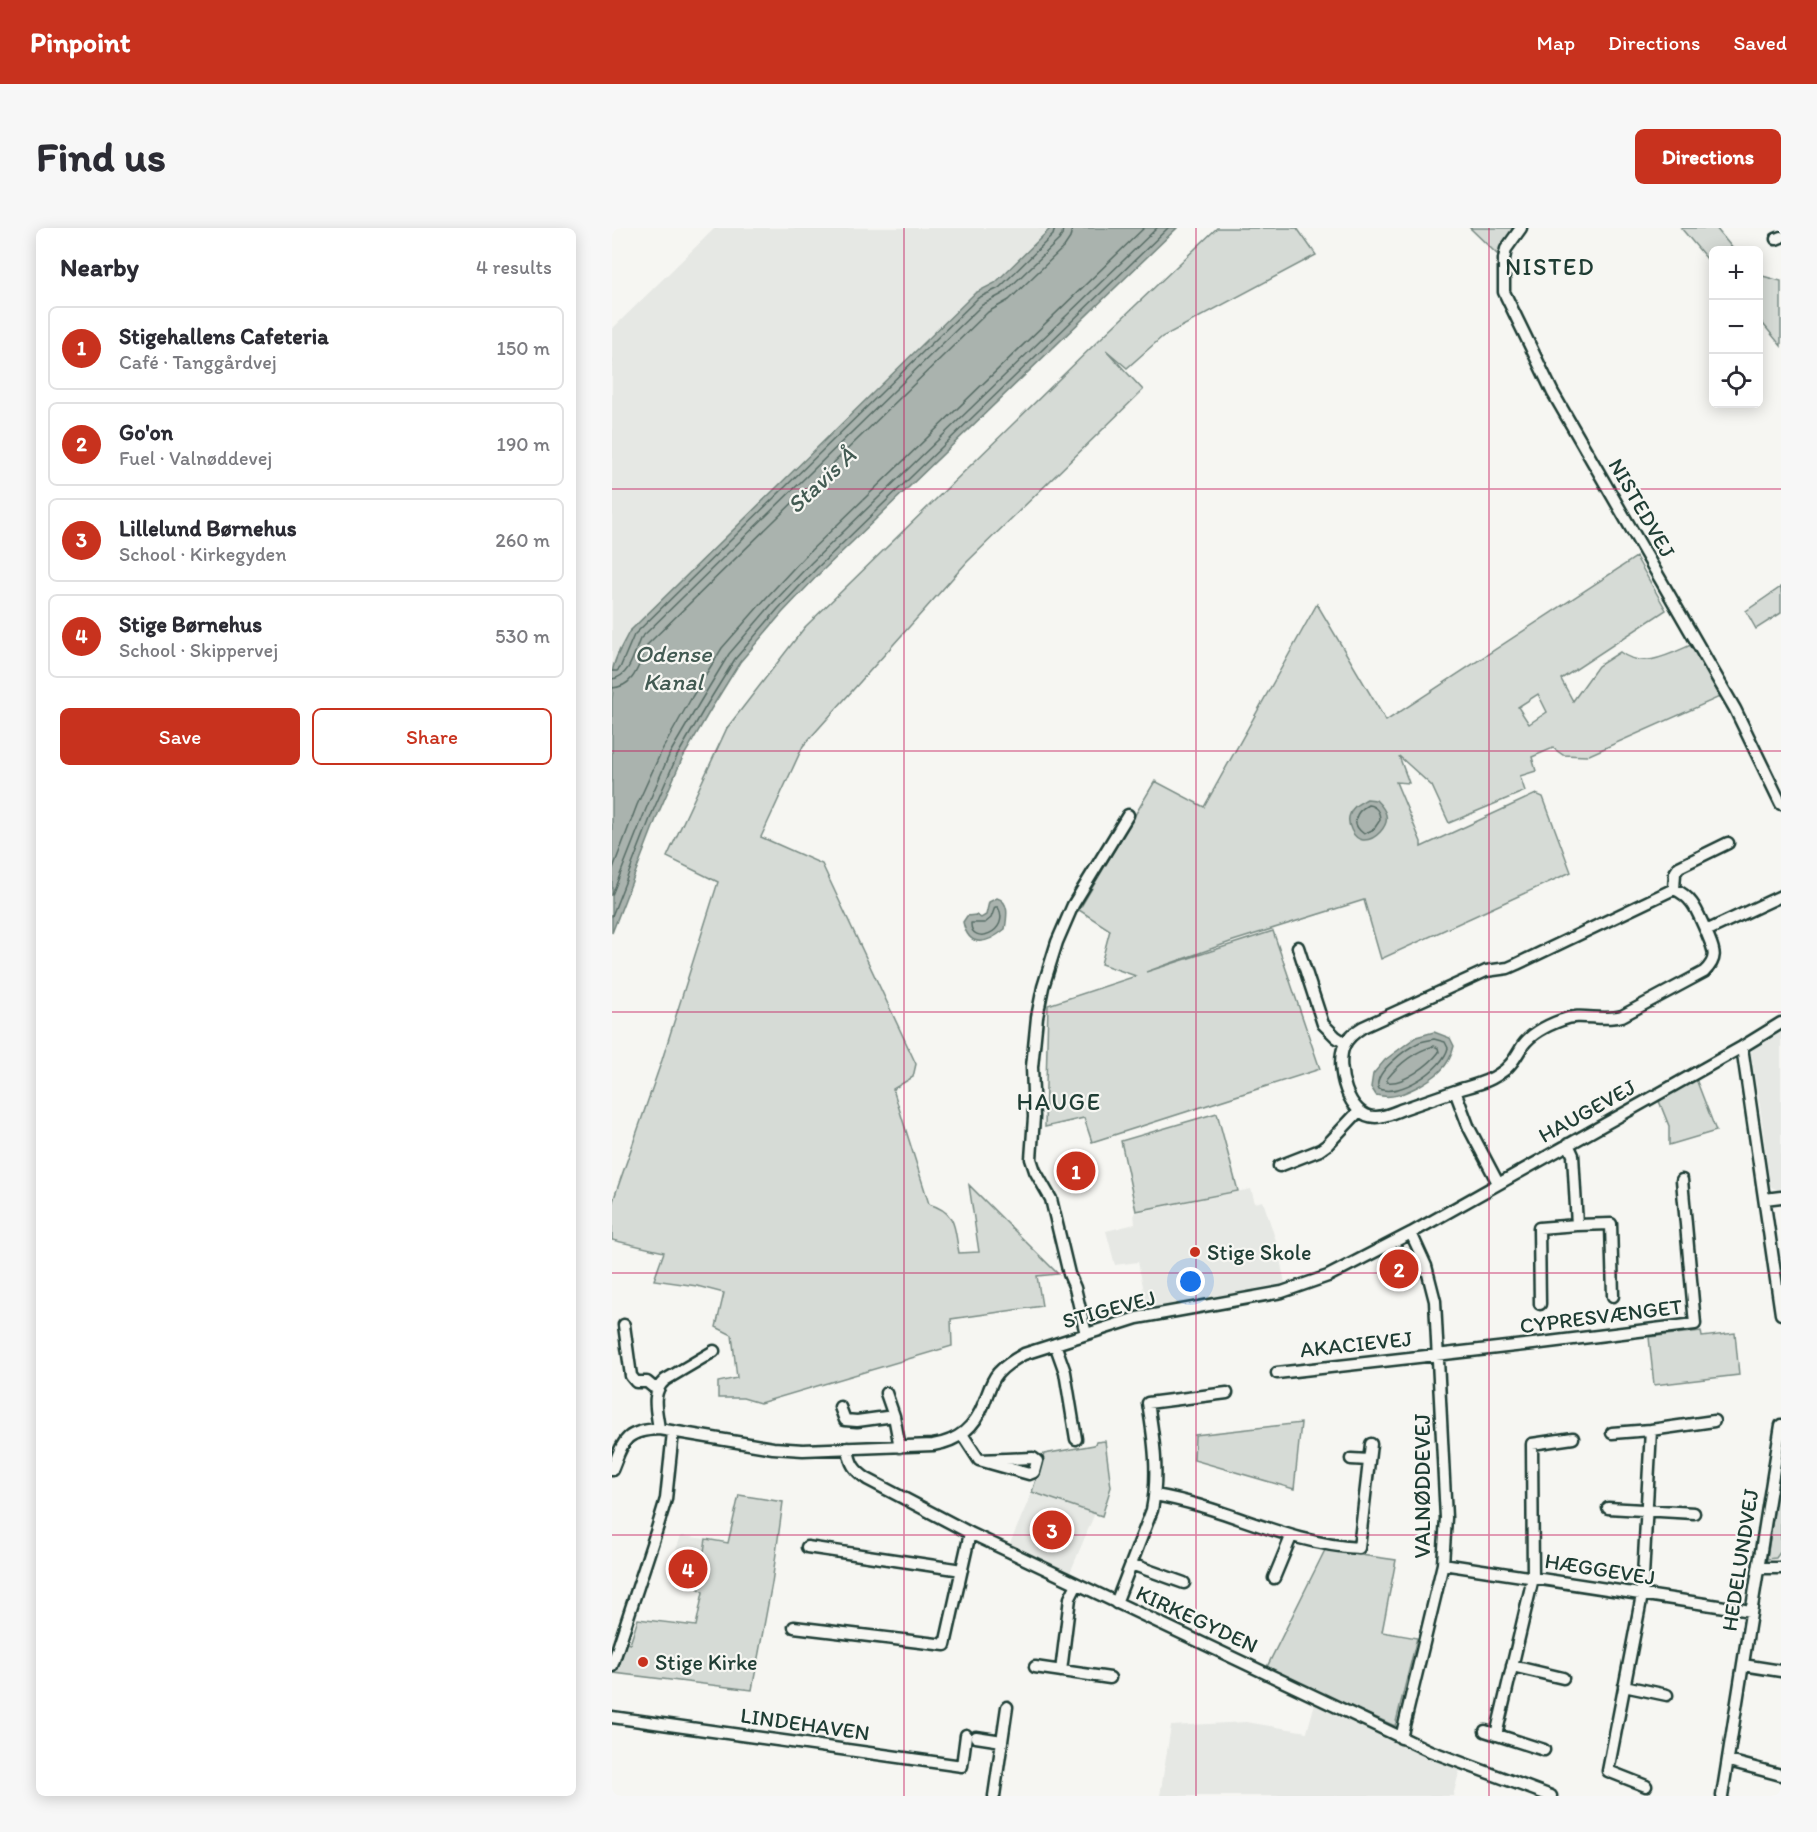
<!DOCTYPE html>
<meta charset="utf-8">
<style>
:root{--surface:#fff;--page:#f7f7f7;--text:#2b2b33;--muted:#7c7c81;--line:#e1e1e2;--accent:#c8321e}
body{margin:0;font-family:Itim,sans-serif;background:var(--page);color:var(--text)}
.controls{position:absolute;right:18px;top:18px;display:grid;overflow:hidden;border-radius:9px;box-shadow:0 3px 15px #0003}
.controls button{width:54px;height:54px;display:grid;place-items:center;padding:0;border:0;border-bottom:2px solid var(--line);background:var(--surface);color:var(--text);font:30px sans-serif}
.you{position:absolute;left:579px;top:1054px;width:21px;height:21px;margin:-15px;border:4px solid #fff;border-radius:50%;background:#1a73e8;box-shadow:0 0 0 9px #1a73e833}
.badge{display:grid;place-items:center;width:39px;height:39px;border-radius:50%;background:var(--accent);color:#fff;font-size:20px;font-weight:700}
.pin{position:absolute;translate:-50% -50%;border:3px solid #fff;box-shadow:0 2px 6px #0006}
.list{margin:0;padding:0;list-style:none}
h2{display:flex;justify-content:space-between;align-items:center;height:78px;margin:0;padding:0 24px;font-size:26px}
h2 small{font-size:20px;font-weight:400;color:var(--muted)}
.list li{display:grid;grid-template-columns:39px 1fr auto;gap:18px;align-items:center;box-sizing:border-box;height:84px;margin:0 12px 12px;padding:0 12px;border:2px solid var(--line);border-radius:9px}
.list b{display:block;font-size:22px;white-space:nowrap}
.list p{margin:0;font-size:20px;white-space:nowrap;color:var(--muted)}
.list em{font-size:20px;font-style:normal;color:var(--muted)}
.actions{display:flex;gap:12px;padding:18px 24px}
.actions a{flex:1;padding:14px 0;border:2px solid var(--accent);border-radius:9px;text-align:center;font-size:21px;color:var(--accent)}
.actions .main{background:var(--accent);color:#fff}
.icon{flex:none;width:33px;height:33px;fill:none;stroke:currentColor;stroke-width:2;stroke-linecap:round;stroke-linejoin:round}
.map{position:relative;flex:none;width:1169px;height:1568px;overflow:hidden;border-radius:9px}
header{display:flex;align-items:center;gap:36px;box-sizing:border-box;height:84px;padding:0 30px;background:var(--accent);color:#fff}
header strong{font-size:28px}
nav{display:flex;gap:33px;margin-inline-start:auto;font-size:21px}
.intro{display:flex;align-items:center;justify-content:space-between;box-sizing:border-box;height:144px;padding:0 36px}
h1{margin:0;font-size:42px}
.button{padding:15px 27px;border-radius:9px;background:var(--accent);color:#fff;font-size:21px;font-weight:700}
main{display:flex;gap:36px;padding:0 36px}
aside{flex:1;background:var(--surface);border-radius:9px;box-shadow:0 3px 15px #0003}
.map>svg:first-child{display:block}
</style>
<header>
<strong>Pinpoint</strong>
<nav><a>Map</a><a>Directions</a><a>Saved</a></nav>
</header>
<div class="intro"><h1>Find us</h1><a class="button">Directions</a></div>
<main>
<aside>
<h2>Nearby<small>4 results</small></h2>
<ul class="list">
<li><span class="badge">1</span><div><b>Stigehallens Cafeteria</b><p>Café · Tanggårdvej</p></div><em>150 m</em></li>
<li><span class="badge">2</span><div><b>Go'on</b><p>Fuel · Valnøddevej</p></div><em>190 m</em></li>
<li><span class="badge">3</span><div><b>Lillelund Børnehus</b><p>School · Kirkegyden</p></div><em>260 m</em></li>
<li><span class="badge">4</span><div><b>Stige Børnehus</b><p>School · Skippervej</p></div><em>530 m</em></li>
</ul>
<div class="actions"><a class="main">Save</a><a>Share</a></div>
</aside>
<div class="map">
<svg width="1169" height="1568" viewBox="0 0 1169 1568">
<rect width="100%" height="100%" fill="#f6f6f2"/>
<filter id="ink" filterUnits="userSpaceOnUse"><feTurbulence type="fractalNoise" baseFrequency=".0167" numOctaves="2"/><feDisplacementMap in="SourceGraphic" scale="12" xChannelSelector="R" yChannelSelector="G"/><feConvolveMatrix kernelMatrix="1 2 1 2 8 2 1 2 1" color-interpolation-filters="sRGB"/></filter>
<g filter="url(#ink)">
<path fill="#e6e8e4" d="M103,0H439L382,55L363,65L17,404L0,443V101Z
M1169,804V961L1165,962L1158,958L1149,886L1139,825L1142,820Z
M639,961L643,975L651,973L664,1013L673,1055L536,1082L526,1034L503,1037L494,1003L523,996L522,985Z
M420,1264L483,1285L458,1345L397,1318Z
M69,1308L94,1311L86,1360L59,1351L66,1332L61,1330Z
M703,1475L848,1541L841,1568H548L559,1498L634,1494L695,1504Z"/>
<path fill="#d6dbd6" stroke="#7a8c85" stroke-width="1.5" fill-rule="evenodd" d="M605,0H685L704,27L550,109L515,140L494,122L531,162L355,334L191,518L149,609L210,636L304,836L301,849L281,861L317,976C346,985 342,1000 347,1025L367,1024L357,957L446,1046L425,1048L430,1078L339,1091L340,1118L148,1175L131,1170H106V1154L125,1150L120,1107L104,1099L112,1065L85,1058L42,1052L52,1024L0,1012V976L50,832L106,654L55,629L115,500L193,399L486,113Z
M858,0H903L885,26Z
M1069,0H1104L1122,22H1102L1101,38Z
M1147,47L1169,53V118L1147,91Z
M1024,329L1054,382L949,451L961,473L986,438L1008,424C1031,442 1058,426 1081,416L1110,468L975,528L951,527L941,520L920,529L924,543L908,548L913,563L837,595L820,558L787,528L797,555L784,554L809,614V619L924,566L931,569L959,644L769,731L752,672L621,713L534,744L661,703L708,841L480,914L472,890L433,899L436,777L524,748L489,736L498,702L467,682L543,553L592,579L705,376L774,493ZM926,466L935,484L917,496L906,479Z
M1169,359V385L1144,401L1134,383Z
M1084,851L1104,903L1057,917V898L1047,873Z
M605,885L626,963L524,983L509,913Z
M1089,1103L1090,1109L1123,1105L1127,1147L1042,1157L1037,1109Z
M689,1195L682,1261L582,1232L583,1207Z
M493,1213L499,1259L490,1288L420,1264L432,1226L482,1217L484,1214Z
M1169,1234V1323L1164,1330L1155,1331Z
M127,1267L171,1274L160,1355L140,1462L2,1445L11,1414L18,1416L26,1391L84,1398L91,1364L86,1360L94,1311L116,1315Z
M713,1322L784,1332L770,1404L805,1410L783,1498L654,1441Z"/>
<path fill="#aab3ae" stroke="#72847d" stroke-width="1.5" d="M439,0H565L208,345L170,385L128,434L99,481L70,531L46,586L0,705V471C2,462 0,455 0,446C1,432 11,416 17,404L363,65L383,55Z
M755,571L764,572C768,576 773,581 774,587C777,598 763,613 751,612C741,611 734,595 738,586C740,578 748,575 755,571Z
M385,670C398,674 395,689 393,701C376,715 357,722 351,694L355,688L364,687L369,690L374,687L377,674Z
M822,804L838,810L842,818C837,840 823,849 805,859C791,866 780,871 764,867L759,859L761,846L773,832L804,809Z"/>
<g fill="none" stroke-linecap="round" stroke-linejoin="round">
<path stroke="#576c65" stroke-width="1.5" d="M0,443H5L8,440L22,407L366,70L387,60L441,7L443,0
M0,451C18,449 22,425 28,411L370,77L392,65L447,12L450,7L451,0
M0,460C24,459 27,434 36,416L376,84L397,72L452,19L458,10L460,0
M756,577C764,578 768,584 768,592L762,601L752,606C738,596 743,584 756,577Z
M0,643L25,577L50,522L80,469L110,420L154,370L192,329L532,0
M0,667L34,581L58,525L88,474L117,426L160,376L199,335L545,0
M383,679H386C400,704 358,719 359,695H373L379,690Z
M0,688L41,583L65,528L94,478L123,431L166,381L204,341L556,0
M822,811L833,814L836,820C831,841 788,869 767,861C759,846 795,820 808,814C812,813 817,812 822,811Z
M822,818L826,820L827,824C818,836 791,857 775,854V851C787,836 804,823 822,818Z"/>
<defs>
<path id="minor" d="M909,0L894,21L892,31V64L941,165L1123,481L1169,576
M1164,11L1169,9
M1062,661L1063,645L1067,639L1116,615
M686,719L711,796L724,809L733,815
M1130,819L1169,1086
M843,863C826,869 808,875 791,881C783,884 773,889 764,889C736,890 723,839 732,818C736,809 743,804 751,799L874,743L896,740L905,736L1062,661C1082,670 1085,684 1094,703
M667,938L708,922L715,917L747,883
M886,955L857,900L843,863C858,858 875,855 887,846C899,839 904,828 911,817C920,805 936,797 950,792C969,784 989,794 1010,788L1092,744C1108,729 1101,721 1094,703L1169,668
M1153,971L1169,969
M965,997L999,996L1001,1068
M928,1076L927,1000L965,997L961,927L956,916
M12,1097L19,1148L24,1154H35L41,1159H46
M474,1106L463,1060L457,1046L439,971L423,943L419,931L422,889L420,839L425,789L431,759L445,714L461,677L516,587
M443,1116L453,1144L464,1211
M665,1145L921,1116L1083,1096L1070,952
M228,1179L233,1192L245,1193L282,1188L274,1165
M282,1188L288,1219
M47,1201C45,1184 38,1165 53,1152L102,1123
M1039,1202L1102,1193
M1000,1205L1039,1202L1030,1367L996,1543L1034,1558
M350,1206L367,1232L417,1246L422,1244L425,1233L421,1230L367,1232
M236,1220C238,1236 242,1242 255,1251L358,1305L818,1523L939,1568
M739,1231L757,1232
M0,1242C12,1212 12,1203 47,1201L161,1220L191,1222L321,1217C347,1213 363,1199 372,1175C376,1165 379,1153 386,1145C393,1137 403,1131 412,1126L525,1090L670,1064L716,1048L799,1005L1130,819L1169,795
M543,1267C614,1279 675,1316 747,1320L759,1216
M996,1280L1082,1285
M195,1319L350,1342
M519,1336L572,1355
M831,1336L1139,1383
M1146,1340H1169
M662,1350L679,1309
M504,1375L540,1282C547,1246 542,1211 536,1175L615,1165
M182,1399L333,1417L358,1305
M1131,1437L1169,1443
M0,1438L44,1304L54,1271L61,1204
M900,1438L951,1450
M423,1439L498,1450
M449,1443L458,1370L465,1356
M1012,1458L1055,1467
M0,1489L350,1538L354,1507
M873,1503L932,1522
M884,1507L921,1350L920,1216L961,1210
M364,1509L390,1513
M789,1510L831,1336L834,1290L823,1073L814,1038L799,1005
M1117,1533L1169,1547
M382,1568L395,1479
M1110,1568L1169,1197"/>
</defs>
<use href="#minor" stroke="#1f3d34" stroke-width="15"/>
<use href="#minor" stroke="#f6f6f2" stroke-width="10"/>
</g>
</g>
<path fill="none" stroke="#c2185b" stroke-width="1.5" stroke-opacity="0.55" d="M292,0V1568M584,0V1568M877,0V1568M0,261H1169M0,523H1169M0,784H1169M0,1045H1169M0,1307H1169"/>
<g fill="#c8321e" stroke="#f6f6f2" stroke-width="2">
<circle cx="583" cy="1024" r="6"/>
<circle cx="31" cy="1434" r="6"/>
</g>
<g text-anchor="middle" dominant-baseline="central" stroke-width="4.5" stroke-linejoin="round" paint-order="stroke">
<g font-size="22" fill="#1f3d34" stroke="#f6f6f2">
<text transform="translate(1030 280) rotate(60)">NISTEDVEJ</text>
<text transform="translate(975 883) rotate(-29)">HAUGEVEJ</text>
<text transform="translate(497 1081) rotate(-15)">STIGEVEJ</text>
<text transform="translate(989 1088) rotate(-7)">CYPRESVÆNGET</text>
<text transform="translate(744 1116) rotate(-6)">AKACIEVEJ</text>
<text transform="translate(810 1258) rotate(-90)">VALNØDDEVEJ</text>
<text transform="translate(1128 1332) rotate(-81)">HEDELUNDVEJ</text>
<text transform="translate(988 1341) rotate(9)">HÆGGEVEJ</text>
<text transform="translate(585 1391) rotate(25)">KIRKEGYDEN</text>
<text transform="translate(193 1496) rotate(8)">LINDEHAVEN</text>
</g>
<g font-size="22" fill="#1f3d34" stroke="#f6f6f2" text-anchor="start">
<text x="595" y="1024">Stige Skole</text>
<text x="43" y="1434">Stige Kirke</text>
</g>
<g font-size="24" letter-spacing="1.5" fill="#1f3d34" stroke="#f6f6f2">
<text x="938" y="38">NISTED</text>
<text x="447" y="873">HAUGE</text>
</g>
<g font-size="24" font-style="italic" fill="#425a52" stroke="#f6f6f2">
<text transform="translate(209 252) rotate(-43)">Stavis Å</text>
<text x="61" y="425">Odense<tspan x="61" dy="28">Kanal</tspan></text>
</g>
</g>
</svg>
<div class="controls">
<button>+</button>
<button>−</button>
<button><svg class="icon" aria-label="locate" viewBox="0 0 24 24"><circle cx="12" cy="12" r="6"/><path d="M12 2v4M12 18v4M2 12h4M18 12h4"/></svg></button>
</div>
<div class="you"></div>
<div class="pin badge" style="left:464px;top:943px">1</div>
<div class="pin badge" style="left:787px;top:1041px">2</div>
<div class="pin badge" style="left:440px;top:1302px">3</div>
<div class="pin badge" style="left:76px;top:1341px">4</div>
</div>
</main>
